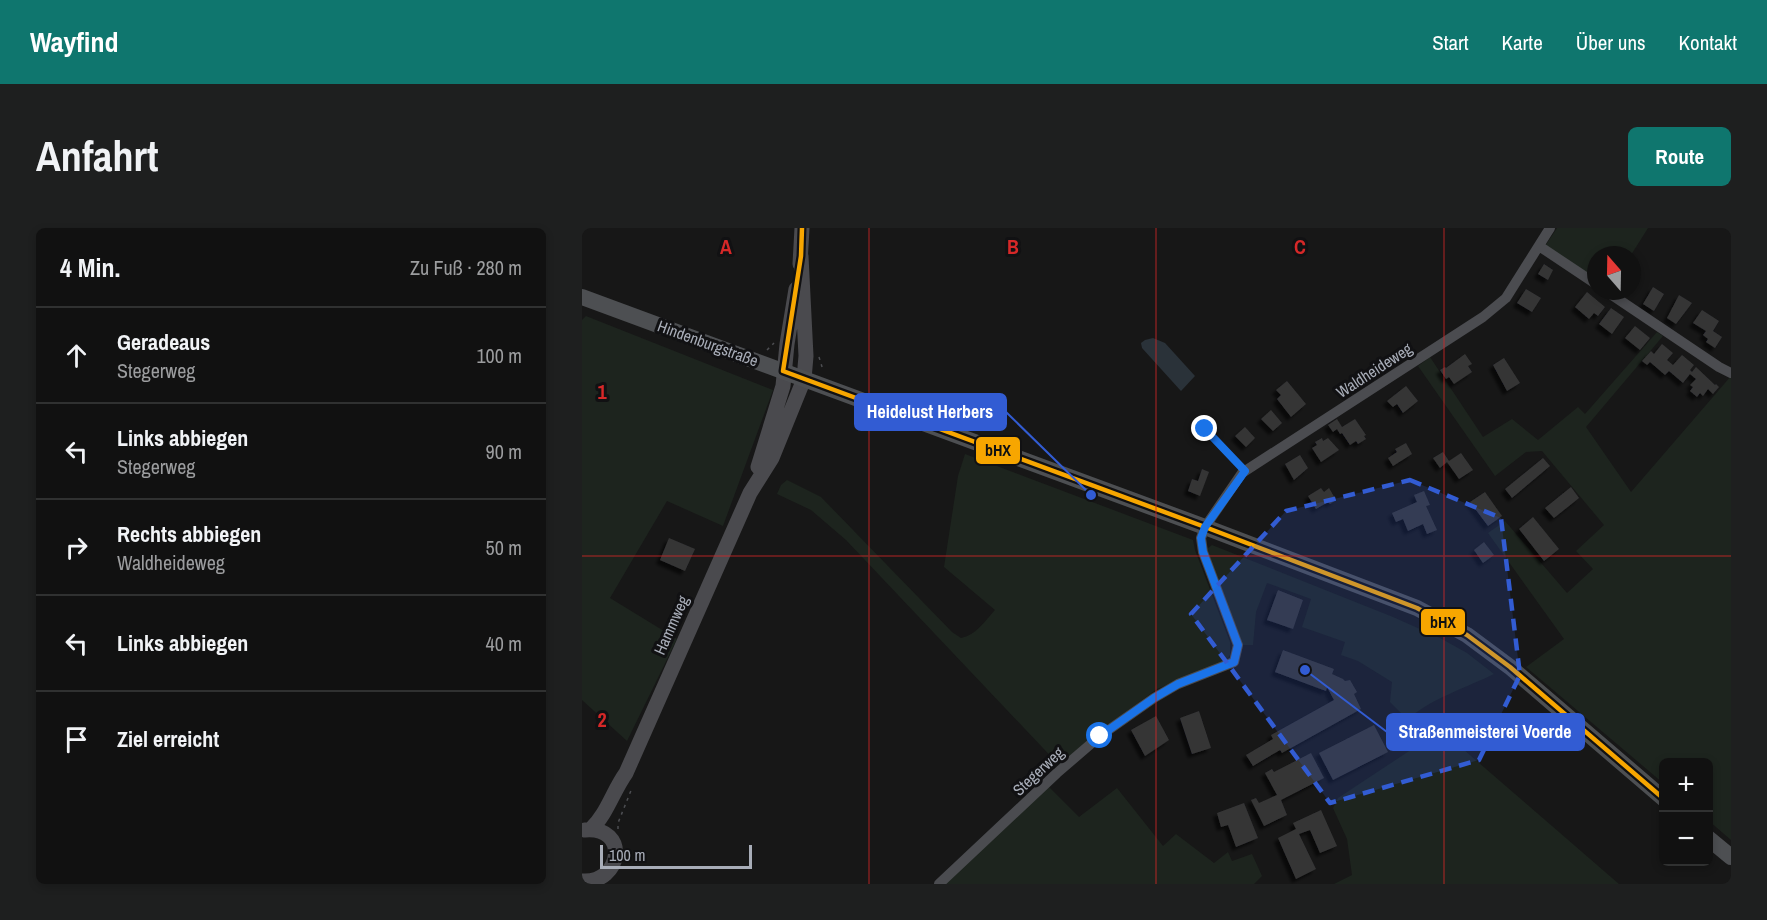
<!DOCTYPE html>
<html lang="de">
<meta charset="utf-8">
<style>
:root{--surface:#111;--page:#1e1f1f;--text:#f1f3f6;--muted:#9c9d9f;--line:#303131;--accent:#0f766e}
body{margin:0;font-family:"Archivo Narrow",sans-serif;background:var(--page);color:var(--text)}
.controls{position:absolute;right:18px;bottom:18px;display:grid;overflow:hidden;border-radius:9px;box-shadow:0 3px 9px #0003}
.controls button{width:54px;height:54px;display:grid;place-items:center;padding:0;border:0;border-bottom:2px solid var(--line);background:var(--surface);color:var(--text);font:30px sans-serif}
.compass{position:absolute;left:1005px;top:18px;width:54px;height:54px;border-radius:50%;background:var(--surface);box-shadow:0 3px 9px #0003;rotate:340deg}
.scale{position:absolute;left:18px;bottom:15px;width:152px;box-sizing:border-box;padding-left:6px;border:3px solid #a8adb8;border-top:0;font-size:16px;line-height:21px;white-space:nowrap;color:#a8adb8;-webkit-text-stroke:4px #111113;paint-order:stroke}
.stop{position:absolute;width:18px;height:18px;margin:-14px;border:4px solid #1a73e8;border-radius:50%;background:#fff}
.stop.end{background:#1a73e8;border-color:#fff;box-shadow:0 2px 6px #0008}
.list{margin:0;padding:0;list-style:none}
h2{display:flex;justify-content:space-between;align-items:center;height:78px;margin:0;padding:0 24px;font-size:26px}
h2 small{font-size:20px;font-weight:400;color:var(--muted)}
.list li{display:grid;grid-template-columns:39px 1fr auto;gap:18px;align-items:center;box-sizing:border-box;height:96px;padding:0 24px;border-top:2px solid var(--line)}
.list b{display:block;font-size:22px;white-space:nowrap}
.list p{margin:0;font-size:20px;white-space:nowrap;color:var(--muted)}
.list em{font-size:20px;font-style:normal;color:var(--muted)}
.icon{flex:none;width:33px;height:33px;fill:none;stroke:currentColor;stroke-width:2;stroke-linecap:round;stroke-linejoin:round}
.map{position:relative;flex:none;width:1149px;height:656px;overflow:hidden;border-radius:9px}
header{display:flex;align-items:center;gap:36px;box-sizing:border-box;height:84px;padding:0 30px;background:var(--accent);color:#fff}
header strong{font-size:28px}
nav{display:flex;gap:33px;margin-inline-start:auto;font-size:21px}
.intro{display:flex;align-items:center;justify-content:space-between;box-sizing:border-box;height:144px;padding:0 36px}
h1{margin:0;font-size:42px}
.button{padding:15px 27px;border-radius:9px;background:var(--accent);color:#fff;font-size:21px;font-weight:700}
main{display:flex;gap:36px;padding:0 36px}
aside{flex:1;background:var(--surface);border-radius:9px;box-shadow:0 3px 9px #0003}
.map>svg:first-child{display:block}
</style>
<header>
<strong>Wayfind</strong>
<nav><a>Start</a><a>Karte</a><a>Über uns</a><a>Kontakt</a></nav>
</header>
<div class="intro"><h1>Anfahrt</h1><a class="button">Route</a></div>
<main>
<aside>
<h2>4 Min.<small>Zu Fuß · 280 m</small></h2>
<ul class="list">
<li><svg class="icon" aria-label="ahead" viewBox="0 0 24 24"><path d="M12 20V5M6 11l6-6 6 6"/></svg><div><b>Geradeaus</b><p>Stegerweg</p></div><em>100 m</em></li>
<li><svg class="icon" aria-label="left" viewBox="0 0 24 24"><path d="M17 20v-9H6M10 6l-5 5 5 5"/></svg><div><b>Links abbiegen</b><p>Stegerweg</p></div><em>90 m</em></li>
<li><svg class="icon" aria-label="right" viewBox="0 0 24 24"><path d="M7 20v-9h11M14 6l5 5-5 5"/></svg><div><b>Rechts abbiegen</b><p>Waldheideweg</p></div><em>50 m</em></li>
<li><svg class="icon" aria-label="left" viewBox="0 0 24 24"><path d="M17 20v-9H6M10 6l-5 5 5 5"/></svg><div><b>Links abbiegen</b></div><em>40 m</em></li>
<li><svg class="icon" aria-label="arrive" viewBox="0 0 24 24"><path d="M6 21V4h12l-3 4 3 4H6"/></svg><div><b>Ziel erreicht</b></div></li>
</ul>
</aside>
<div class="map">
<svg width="1149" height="656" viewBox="0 0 1149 656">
<defs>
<filter id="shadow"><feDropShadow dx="-4" dy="4" stdDeviation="1.5" flood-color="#0009"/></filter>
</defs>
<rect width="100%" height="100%" fill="#171717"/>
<path fill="#1d241e" d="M975,0H1066L1049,27H1014V53L963,18Z
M4,88L191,162L141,298L85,273L28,370L95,411L45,513L0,472V92Z
M1075,104L1081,108L1004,199L1049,264L1149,148V612L1127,593L1126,534H1082L1081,555L944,439L982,411L906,305L923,293L985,365L1011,341L994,323L1022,297L960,223L944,224L913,248L836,138L848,129L901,209L930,191L956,212L996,179L1003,186Z
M383,226L611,312L613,322L648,414V427L644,433L575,461L508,511L477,537L264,312L229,282L195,266L199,257L205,252L239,269L370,404L379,410C394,407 403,393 413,382L362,339L376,248Z
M630,317L811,389L858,410L885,425L912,446C888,458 843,473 826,492L808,474L810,454L776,433L759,427L763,414L720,399L729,371L685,355L674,384L671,417H661L626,324V320Z
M859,502L1037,656H752L770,647L765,611L751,580L756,570Z
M465,557L497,589L535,560L581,618L594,606L632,635L646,624L650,633L670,626L680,648L672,656H363Z"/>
<path fill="#2a3239" d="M571,110L583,115L613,148L599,163L560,120L559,115L563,112Z"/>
<path fill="#353536" filter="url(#shadow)" d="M962,36L971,42L966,52L956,46Z
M1071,59L1082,66L1072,83L1061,76Z
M944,61L959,70L950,84L935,75Z
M1005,64L1023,79L1016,88L1012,85L1007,91L993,79Z
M1097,67L1110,75L1094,96L1085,90Z
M1029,80L1042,89L1030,106L1017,96Z
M1120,82L1137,93L1131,103L1140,109L1133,120L1124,114L1126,111L1121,107L1124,103L1111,95Z
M1053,98L1068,110L1058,122L1043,110Z
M1080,116L1091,125L1085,132L1091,137L1100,127L1112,137L1108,142L1110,144L1114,139L1133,157L1134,156L1137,159L1131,166L1126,161L1121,168L1118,165L1115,169L1108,163L1111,159L1108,157L1114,151L1108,146L1101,155L1087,143L1083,147L1068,134L1065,137L1060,133L1069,123L1072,126Z
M883,126L890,136L886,138L890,144L872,156L867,149L864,151L858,142L863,139L864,140Z
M922,130L938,155L925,163L911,137Z
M705,153L724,176L709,189L695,171L699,167L694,162Z
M824,158L836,173L821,185L815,176L811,179L805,173Z
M689,182L700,195L691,203L679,191Z
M755,191L760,199L773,191L784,207L782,208L784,211L776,216L774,213L768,217L760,205L758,206L755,201L751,204L746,197Z
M663,199L673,210L664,219L653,208Z
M740,210L741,213L746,210L757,222L739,234L730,220L735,217L733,214Z
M824,215L830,226L811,238L806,230L815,224L813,221Z
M861,224L867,233L879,225L891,242L877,251L865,234L858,240L851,230Z
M718,227L726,240L712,252L703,236Z
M961,230L968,238L930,270L923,261Z
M620,241L627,244L618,268L606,263L610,251L616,253Z
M989,259L997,270L972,290L963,280Z
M739,260L742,264L747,260L754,272L748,276L746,274L734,281L726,268Z
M842,263L848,277L844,278L855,302L845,306L841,296L826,303L821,291L814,294L810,285L835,274L832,267Z
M903,264L920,288L906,298L888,274Z
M951,289L977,321L962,333L937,301Z
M87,310L113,321L103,343L78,332Z
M902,314L912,327L901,335L892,322Z
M696,362L721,372L711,401L685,392Z
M701,422L752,441L750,446L761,451L763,453L768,452L775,464L772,466L779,481L700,525L698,522L671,538L664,527L691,511L689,507L752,472L745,459L744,463L693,444Z
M617,483L629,520L610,526L598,490Z
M574,488L587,512L563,528L549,502Z
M792,497L806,524L751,552L737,525Z
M729,525L742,550L699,572L705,587L682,598L669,572L674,570L677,575L695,567L683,545L690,541L692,544Z
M662,575L676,610L654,619L646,597L639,599L635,585Z
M739,582L755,618L738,625L728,602L717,606L734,641L714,651L696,610L714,601L711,595Z"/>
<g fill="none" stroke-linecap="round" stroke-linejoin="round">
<path stroke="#4d4e52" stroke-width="1.5" stroke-dasharray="3 4.5" stroke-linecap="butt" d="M185,122L192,115
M237,129L241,142
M36,601V595L50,560"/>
<path stroke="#4b4c50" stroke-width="5" d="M623,201L663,243"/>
<path stroke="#4b4c50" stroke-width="10" d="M957,18L1014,56
M1024,63L1137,139L1149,145
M357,656L475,545L518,508L572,470L596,456L652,434L656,417L621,324L619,310L623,299L660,245L901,89L924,70L968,0"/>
<path stroke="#4a4a4e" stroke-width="15" d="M218,36L220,0
M176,239L201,158L205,116L214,61
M9,601C25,586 31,563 44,545L168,265L190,230L222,151L224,128L219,28
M0,653C40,656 48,598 3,602"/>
<path stroke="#4d4f52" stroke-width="16" d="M0,69L623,299L835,380L885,407L928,439L1082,571
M1126,610L1149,629"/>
<defs>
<path id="bus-1" d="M220,0L219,28L201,143L623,299L835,380L885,407L928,439L1082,571"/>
</defs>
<use href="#bus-1" stroke="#111113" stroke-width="9"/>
<use href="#bus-1" stroke="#f7a600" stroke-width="4.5"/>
</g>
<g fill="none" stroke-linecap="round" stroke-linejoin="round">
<path stroke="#1a73e8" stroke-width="8" d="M518,508L572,470L596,456L652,434L656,417L621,324L619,310L623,299L663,243L623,201"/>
</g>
<path fill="#325cd3" fill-opacity="0.2" stroke="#325cd3" stroke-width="4.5" stroke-dasharray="12 8" stroke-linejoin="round" d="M828,252L919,290L938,447L897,532L748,575L609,386L704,283Z"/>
<path fill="none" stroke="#d62828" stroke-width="1.5" stroke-opacity="0.55" d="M287,0V656M574,0V656M862,0V656M0,328H1149"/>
<g text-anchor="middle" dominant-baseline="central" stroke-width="6" stroke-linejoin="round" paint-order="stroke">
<g font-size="16" fill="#a8adb8" stroke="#111113">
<text transform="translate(126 115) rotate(20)">Hindenburgstraße</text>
<text transform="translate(792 142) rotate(-33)">Waldheideweg</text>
<text transform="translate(89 397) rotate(-66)">Hammweg</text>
<text transform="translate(456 543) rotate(-43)">Stegerweg</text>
</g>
</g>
<g font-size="20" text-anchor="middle" font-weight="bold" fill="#d62828" stroke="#111113" stroke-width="6" stroke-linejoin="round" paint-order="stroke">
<text x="144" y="26">A</text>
<text x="431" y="26">B</text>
<text x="718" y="26">C</text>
<text x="20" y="171">1</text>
<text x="20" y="499">2</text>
</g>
<path fill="none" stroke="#325cd3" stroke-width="2" d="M509 267L424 184M723 442L805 504"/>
<g fill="#325cd3" stroke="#111113" stroke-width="2">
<circle cx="509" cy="267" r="6"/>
<circle cx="723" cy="442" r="6"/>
</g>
<g fill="#325cd3" stroke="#325cd3" stroke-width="2">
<rect x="273" y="166" width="151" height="36" rx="6"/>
<rect x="805" y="486" width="197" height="36" rx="6"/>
</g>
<g font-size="18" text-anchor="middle" font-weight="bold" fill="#fff">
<text x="348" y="190">Heidelust Herbers</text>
<text x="903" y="510">Straßenmeisterei Voerde</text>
</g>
<g stroke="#111113" stroke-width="2">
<rect x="393" y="208" width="46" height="29" rx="6" fill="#f7a600"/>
<rect x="838" y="380" width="46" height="28" rx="6" fill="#f7a600"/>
</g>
<g font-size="16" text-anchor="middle" font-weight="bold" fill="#111">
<text x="416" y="228">bHX</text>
<text x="861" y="400">bHX</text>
</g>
</svg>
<div class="controls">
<button>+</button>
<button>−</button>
</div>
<svg class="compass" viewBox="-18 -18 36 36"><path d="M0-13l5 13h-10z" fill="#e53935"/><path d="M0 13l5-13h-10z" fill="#9c9d9f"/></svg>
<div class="scale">100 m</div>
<div class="stop" style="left:518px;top:508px"></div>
<div class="stop end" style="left:623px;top:201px"></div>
</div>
</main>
